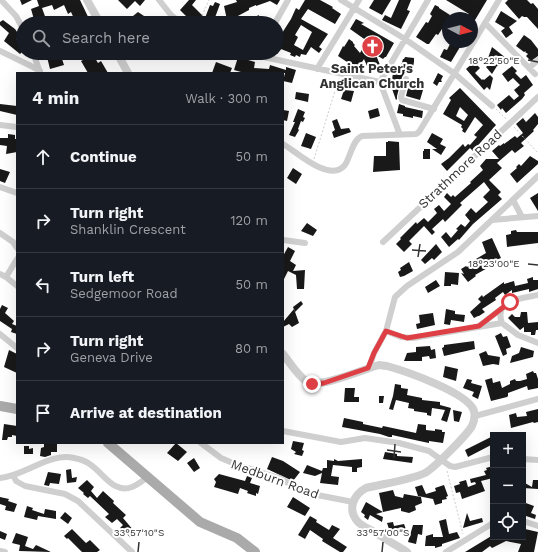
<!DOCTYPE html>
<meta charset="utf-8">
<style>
:root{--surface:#171b24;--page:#242831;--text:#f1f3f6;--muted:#9ea1a6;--line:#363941}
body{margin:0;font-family:"Work Sans",sans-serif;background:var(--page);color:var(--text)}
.controls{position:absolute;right:12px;bottom:12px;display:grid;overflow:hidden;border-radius:0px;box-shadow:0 4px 16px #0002}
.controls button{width:36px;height:36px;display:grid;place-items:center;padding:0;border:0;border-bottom:1px solid var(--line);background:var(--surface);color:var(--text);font:20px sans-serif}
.compass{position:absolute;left:442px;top:12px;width:36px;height:36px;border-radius:50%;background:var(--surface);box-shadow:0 4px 16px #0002;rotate:97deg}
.stop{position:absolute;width:12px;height:12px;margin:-9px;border:3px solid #de3f44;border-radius:50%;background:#fff}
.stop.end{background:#de3f44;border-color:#fff;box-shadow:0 1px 4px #0008}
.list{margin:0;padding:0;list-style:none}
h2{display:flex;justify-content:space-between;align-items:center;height:52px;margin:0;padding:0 16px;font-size:17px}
h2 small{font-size:13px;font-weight:400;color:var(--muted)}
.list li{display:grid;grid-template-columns:26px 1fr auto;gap:12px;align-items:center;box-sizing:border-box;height:64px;padding:0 16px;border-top:1px solid var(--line)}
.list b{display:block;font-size:15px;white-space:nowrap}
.list p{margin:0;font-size:13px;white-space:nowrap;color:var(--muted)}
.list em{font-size:13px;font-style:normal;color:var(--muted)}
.icon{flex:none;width:22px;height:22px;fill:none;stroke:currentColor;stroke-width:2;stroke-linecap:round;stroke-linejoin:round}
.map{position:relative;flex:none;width:538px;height:552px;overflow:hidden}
.search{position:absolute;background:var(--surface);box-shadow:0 4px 16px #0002;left:16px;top:16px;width:268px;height:44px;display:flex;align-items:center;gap:10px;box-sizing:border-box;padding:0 14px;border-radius:22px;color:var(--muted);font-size:15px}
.panel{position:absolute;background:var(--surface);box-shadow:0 4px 16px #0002;left:16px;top:72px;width:268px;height:372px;border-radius:0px}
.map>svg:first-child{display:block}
</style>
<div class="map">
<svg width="538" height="552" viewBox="0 0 538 552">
<rect width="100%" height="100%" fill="#fff"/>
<path fill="#191919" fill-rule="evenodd" d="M20,0H32L22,5Z
M37,0H80L91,23H76L71,12L68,14L64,5L54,10L52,5L42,8L46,19L48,18L49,23H35L31,9L39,6Z
M118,0H145L140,6L135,1L127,9Z
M189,0H196L192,5L205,18L210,5L213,6L215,2L220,4L213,23H200L189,20L187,17L180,10Z
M236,0H280L277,5L270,1L256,6V5L249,8V10L236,17L227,20L224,6L237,2Z
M305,0H320L333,7L332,8L341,14L335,24L308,9L301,19L328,34L319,47L322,49L319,53L311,47L306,55L301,54L300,57L296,55L295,57L290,55L291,53L281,49L277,54V41L291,19L296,8L299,10ZM301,25L312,32L303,50L294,45L298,37L295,35Z
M374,0H391L382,15L369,8Z
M399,0H411L407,10L410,11L401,29L382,20L385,15L391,18Z
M446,0H487L472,25V18H466L469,14Z
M508,0H527L531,4L533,3L538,9V29L527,17H524L522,16L519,19L505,3Z
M435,5L439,7V8L450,15L448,18V30L444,28L443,30L442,29L438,35L436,34L429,44H427L416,37L426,22L428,23L432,16L430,14Z
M501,11L517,21L509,27L513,33L506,38L501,31L505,28L495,22Z
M138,12L144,16L139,21L133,16Z
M258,15L264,19L262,23H252Z
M148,17L153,23H147L144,20Z
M356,19L364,23L361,24L394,43L386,57H385L383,59L376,55L380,65L377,66L378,68L373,70L374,71L370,73L364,59L359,67L350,64L338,56L343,46L344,47L349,39L353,42V43L355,45L354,46L360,53L367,41L350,29Z
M3,20L15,29L20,36L16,39L23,45V51L20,54L4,41L9,33L0,25V22Z
M524,35L531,40L538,49V56L531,61L526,56L528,54L525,52L526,51L524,52L516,46Z
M451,42H463L451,62L440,57L444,49L447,50Z
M492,47L506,58L505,62L497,66L492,74L486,67L492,62L488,58Z
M46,53H63L64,59H62L64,65L50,69Z
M79,53H92L98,63L101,61L108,73H88L81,61L83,60Z
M187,53H201L199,59Z
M238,57L255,62L254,68L269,69L270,65L286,70V67L296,70L292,83L283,81L285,73H251L241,72L234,70Z
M405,57L414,58V62L413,67L409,66L402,77L397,96V99L396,100L391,86L393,73L396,70H398L399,66H401L403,59H404Z
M216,62L232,68L230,73H212Z
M474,62L480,68L475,73L482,80L483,79L484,80L490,75L493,78L490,90L487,87L484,90L466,69Z
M512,66L517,71L515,73L521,79L526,75L533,85L524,93L525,95L522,99L506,113L502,108L501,110L497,105L509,95L514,100L519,96L514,90L520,85L513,78L508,82L502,74Z
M438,73L443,76L441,80L442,82H439L437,86L433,83Z
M408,88L412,89L413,88L423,90L420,100L406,96Z
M460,88L496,125L473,151L470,148L447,171L441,164L449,158L463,144L465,147L468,144L470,145L477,137L474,135L483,125L475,117L465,133L462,131L463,129L461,127L462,125L443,114L451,100L449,98ZM460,107L468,115L464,121L456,116Z
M344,90L354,91L351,102L341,99Z
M296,92L309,94L308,102L295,99Z
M0,104L17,106V115L0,111Z
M399,104L405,106V107L423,111L422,118L413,116V118L403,116V114L397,113Z
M378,108L380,116L370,119L368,111Z
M298,109L305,112L303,117L305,118L303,122L301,121L298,129L299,130L295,137L289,135L295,122H293Z
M283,110L289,111L287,121L283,120Z
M535,113L538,117V124L533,130L534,131L521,143L524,146L515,153L512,150L497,163L502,168L489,180L501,192L498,195L502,199L473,224L459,240L458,239L449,247L441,237L446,232L451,238L458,230L456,229L461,224L465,227L470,221L465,215L471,208L476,213L488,202L483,197L490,190L484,182L460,203L462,205L445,222L443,219L432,229L435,232L432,235L424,226L409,241L412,244L404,252L396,244L401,239L400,238L416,222L417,224L424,218L428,222L437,213L434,209L439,205L444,211L451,204L444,197L447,193L451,197L453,195L455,197L471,183L470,182L483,170L480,166L486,159H499L492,151L499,145L500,146L504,143V144L515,136L517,138L523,133L516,124L523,118L526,122Z
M337,119L341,129L349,128L351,132L334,138L332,132L335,130L332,121Z
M306,133L316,137L311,149L301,146Z
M432,133L443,139L440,144L446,147L441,155L432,149H437L427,142Z
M8,134L15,135V139H17V152L6,154L7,146L0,145V138H8Z
M388,141L399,142L400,170L373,172L374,156H386V142H388Z
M424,149H430V159H423V151H424Z
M530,156L538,161V164L517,183L510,174L517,168L516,167L519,164L521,166Z
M293,168L302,174L296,184L287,178Z
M0,169L10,172L5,183L0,181Z
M538,193V211L530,198Z
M307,223L317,230L313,236L301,231Z
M516,230L517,232H538V243L507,247L506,235L511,234V231Z
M492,238L501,258L489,263L491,266L475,275L476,276L468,282L461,273L464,274L461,269L466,266L467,267L477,261L476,259L486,253L482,242Z
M436,244L442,252L434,260L432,258L425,264L421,260Z
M288,247L295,251L290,261L296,265L293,271L305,270L304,289H297L296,275L288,271L283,281V256Z
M409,262L413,271L404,276L400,277L398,272L401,270L400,268Z
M445,272L459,273L458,285L451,284V286H444Z
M533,277V280H538V289L529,292V289L512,293V290L505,295L503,292L495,298L496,300L482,309L485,312L479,316H478L474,318L470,312L481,302L478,299L482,295L483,297L504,282V284L514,281L515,286L528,283L527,279Z
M436,280L440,286L428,293L425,287Z
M301,301L303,304L295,312L293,307Z
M2,305L8,308L5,313L14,321L12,324L17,326V334L11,332L12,329L0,321V309Z
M294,309L299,323L292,327L289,324L283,327V322Z
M446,309L455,311V314L465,315L464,322L451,320L450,325L444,324Z
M521,312H527L528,323L538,322V330H536L535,335H531V332H524V327L520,330L508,318L512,314L515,317H520Z
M433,313L435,325L417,329L416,324L420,323L419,315Z
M501,333L503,337L507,336L511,347L506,349L507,354L503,356L495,336Z
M474,341L475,349L444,356L442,348L444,347V345Z
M430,346L431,350L435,349L436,358L430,359L429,356L422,357V361H404L407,353L416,352V347Z
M521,347L534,351L533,357L510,363L512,356L519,353Z
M9,350L17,354V373L4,367Z
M486,351L488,355L500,357L499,365L493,364L483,366L479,354Z
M445,366L458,369L456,381L443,377Z
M533,371L534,373H536L538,379V388L528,390L527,386L508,393V396L507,397L491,401L485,380L492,378L493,383L500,381L502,388L510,384V381L515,379L516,381H520L527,379L526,374Z
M467,379L472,380L471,383L482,386L478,399L472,396L474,392L463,388Z
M395,384L401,385V388L408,389L407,395L422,398V400L440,402V405L451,408L447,422L441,420L445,410L432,408L431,416L427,415V413L414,411V409L408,408L409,403L396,400L393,410L389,409L393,396Z
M345,388H355L354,397H359V402H344Z
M379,396H384L383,403H379Z
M538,409V422L534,423L533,422L511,428L509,415L516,413L517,417L527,416L526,412Z
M453,410L462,412L459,422L454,421Z
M344,418L363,422V424L382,428L383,426L416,433L418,424L426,425V430L435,431V429L442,430V432H445L443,443L429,441V443L424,442L392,435V437H389L380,434L342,427Z
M4,424L17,426V436L12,435V437H8L7,440H2Z
M493,436V444L468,457L465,450Z
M293,441L304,443L302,450L304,451L302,456L294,454L296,452L291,449Z
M44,443H57V452H51V455L45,457L40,456L41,448L44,447Z
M176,443L187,452L178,461L167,453Z
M24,446H29V449L33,448V454H24Z
M385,452L397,454V456L413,457L412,463L383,459Z
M272,457L283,461L300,472L293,481L267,469Z
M194,458L200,468L194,472L187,463Z
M334,459L338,461L362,459V467L357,468V472H352V467L333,465L331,476L339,477L338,485L320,483L322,473L315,476L303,473L307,465L322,471L323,468H327V460L334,461Z
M493,466V478L481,481L485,491L462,499L460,492L456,493L454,486L460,484L459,482L466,480L468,487L476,484L475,482L471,483L470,479L486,475L484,471L487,470L486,468Z
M71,469L72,478L77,477L76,482L67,483L66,470Z
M48,472L61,474L59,484L50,483L49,486L44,485Z
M219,474L245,481L247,476L252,478L250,483L260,486L258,494L256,493V496L247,493L248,491L240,488L238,494L214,487L216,482L214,479Z
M87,480L94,487L91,491L97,498L103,491L114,501L113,503L126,515L123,518L134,531L130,537L120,528L123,525L117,519L112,523L105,517L109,514L90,496L88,498L83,494L84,493L78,488Z
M533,480H538V489L523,488V482L532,487Z
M422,485L426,494L436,491L435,488L444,485L448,496L446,497L447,499L442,500V503L435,505L433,499L418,496L415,487Z
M393,490L395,496L403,498L404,494L421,497L422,503L415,506L416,510L409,513L401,511V508L383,512L379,493Z
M0,497L9,499L8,501L17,504L14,512L5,510L6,506L0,504Z
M293,497L310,508L305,516L287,507Z
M366,502L383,512L376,514L383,517L382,522L370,515L368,520L364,517L365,515L361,512Z
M523,502L534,506L531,513L536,515L535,519L523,515Z
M27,506L33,508L32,510L44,514L45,509L56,511V519L38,516L37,520L24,517Z
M65,512L72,518L68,524L60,518Z
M467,513L470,521L482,518L483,522L463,528Z
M310,516L317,520L316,522L329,530L332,525L340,529L333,538L347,547L343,552H340L322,541L323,539L310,530L305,539L298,535Z
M446,519L449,534L457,532L460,538L442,544V546L435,548V546H425L426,536L433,534V537H443L439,521Z
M393,522L394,526L404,524L407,532L401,534L400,529L390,532L387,523Z
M413,525H423L422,535L418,534L416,544L408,542Z
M72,529L86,543L90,540L100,550L97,552H82L68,538L67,539L64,536Z
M525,529L538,532L534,552H518L521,544L506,541L492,548L490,546L482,552H465L493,535V537H523Z
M0,531L7,534L5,540L0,538Z
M16,533L28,537L25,546L33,549L36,545L51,552L19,551L20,545L12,543Z"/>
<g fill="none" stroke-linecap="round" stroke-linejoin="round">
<path stroke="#ccc" stroke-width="1" stroke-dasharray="2 2" stroke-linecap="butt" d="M199,23L209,0
M496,109L506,119
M514,127L538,153
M314,159L339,78
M447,471L463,534"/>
<path stroke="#cfcfcf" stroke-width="6" d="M1,0L16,16L23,29
M159,0L171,15L181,23
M341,0L405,39L455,74L492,106
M275,23L288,0
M485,23L535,74
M0,51L31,66L40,71
M33,53L40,72
M245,53L380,82
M529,68L538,60
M317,69L359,0
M406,79L401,97L402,100L434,109
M380,82L428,0
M380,82L400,135
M0,125L17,127
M283,144C297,152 327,181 343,167C347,164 348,158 350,154C353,147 355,139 362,136L416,134L419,132L499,0
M0,187L17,193
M513,200L522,217
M492,220L538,216
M0,233L13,242L17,248
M283,240L305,243
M383,242L538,97
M0,274L6,277L17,286
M6,277L17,259
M502,323C493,300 522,298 538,295
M479,326L501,309
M386,331L401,337L413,338L502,323L518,335L538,343
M0,334L17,348
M369,368L374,353L386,331L395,297L407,286L458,252L538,176
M475,416L538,399
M283,431L341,442L365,438L399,443L429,451L450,466L455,467L493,457
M201,443L221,458L235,464L279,478L307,493L353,502
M523,459L538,460
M13,475L16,481L25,486L65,494L78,501L132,552
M0,478C24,476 50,452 74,458C80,459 86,461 91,465C104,474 114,494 132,487C138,485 143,480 148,477
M523,521L538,526
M0,551L5,552
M446,552L493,523"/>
<path stroke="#cfcfcf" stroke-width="8" d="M87,0L100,23
M117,53L128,73
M283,354C290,363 298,376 307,382C319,389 364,369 379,365L387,366C405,371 469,393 474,411C475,416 474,422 472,426C467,435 434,468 425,473C410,480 382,484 366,488C353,495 347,510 358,522C362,526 369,529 374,532C385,539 396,545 407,552"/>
<path stroke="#aaa" stroke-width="10" d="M0,406L17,409
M108,443L200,522L237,538L255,552"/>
</g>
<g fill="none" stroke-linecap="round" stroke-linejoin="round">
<path stroke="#de3f44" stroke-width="5" d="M312,384L324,383L368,368L374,353L386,331L407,338L479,326L510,302"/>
</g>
<path fill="none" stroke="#323232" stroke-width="1.5" d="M528,60L538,62M412,250L426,251M418,257L420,244M528,264L538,265M387,450L401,452M394,458L395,444M138,552L139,542M382,552L383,542"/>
<defs>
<symbol id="church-disc" viewBox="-11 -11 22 22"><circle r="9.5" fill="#de3f44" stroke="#fff"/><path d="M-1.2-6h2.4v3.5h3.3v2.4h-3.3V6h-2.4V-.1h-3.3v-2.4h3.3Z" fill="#fff"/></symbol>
</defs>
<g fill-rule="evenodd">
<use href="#church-disc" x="360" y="34" width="25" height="25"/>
</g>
<g text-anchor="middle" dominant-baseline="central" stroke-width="4" stroke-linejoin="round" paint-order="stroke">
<g font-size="13" font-weight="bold" fill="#323232" stroke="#fff">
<text x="372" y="68">Saint Peter's<tspan x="372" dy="15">Anglican Church</tspan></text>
</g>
<g font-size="13" fill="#323232" stroke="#fff">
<text transform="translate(460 169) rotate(-43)">Strathmore Road</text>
<text transform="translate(275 479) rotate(20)">Medburn Road</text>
</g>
</g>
<g font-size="10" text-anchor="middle" fill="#323232" stroke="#fff" stroke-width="4" stroke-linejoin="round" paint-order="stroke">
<text x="494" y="64">18°22'50"E</text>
<text x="494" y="267">18°23'00"E</text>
<text x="139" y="536">33°57'10"S</text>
<text x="383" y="536">33°57'00"S</text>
</g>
</svg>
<div class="controls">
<button>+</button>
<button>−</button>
<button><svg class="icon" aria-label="locate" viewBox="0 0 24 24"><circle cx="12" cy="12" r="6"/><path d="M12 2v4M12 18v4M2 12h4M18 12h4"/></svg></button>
</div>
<svg class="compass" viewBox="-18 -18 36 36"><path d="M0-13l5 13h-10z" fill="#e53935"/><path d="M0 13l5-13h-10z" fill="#9ea1a6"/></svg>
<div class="stop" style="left:510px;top:302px"></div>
<div class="stop end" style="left:312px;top:384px"></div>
<div class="search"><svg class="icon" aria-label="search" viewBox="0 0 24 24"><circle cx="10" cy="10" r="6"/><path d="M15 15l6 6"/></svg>Search here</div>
<section class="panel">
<h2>4 min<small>Walk · 300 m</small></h2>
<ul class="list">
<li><svg class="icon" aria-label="ahead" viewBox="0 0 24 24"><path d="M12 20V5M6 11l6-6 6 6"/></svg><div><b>Continue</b></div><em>50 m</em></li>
<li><svg class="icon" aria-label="right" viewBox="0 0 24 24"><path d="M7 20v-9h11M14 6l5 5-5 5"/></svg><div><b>Turn right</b><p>Shanklin Crescent</p></div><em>120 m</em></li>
<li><svg class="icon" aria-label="left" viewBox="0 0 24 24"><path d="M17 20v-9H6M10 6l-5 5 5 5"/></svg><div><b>Turn left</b><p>Sedgemoor Road</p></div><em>50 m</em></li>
<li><svg class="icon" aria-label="right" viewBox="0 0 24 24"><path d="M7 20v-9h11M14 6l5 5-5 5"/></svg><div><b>Turn right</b><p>Geneva Drive</p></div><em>80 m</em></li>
<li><svg class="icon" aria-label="arrive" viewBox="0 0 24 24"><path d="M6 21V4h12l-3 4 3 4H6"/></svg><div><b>Arrive at destination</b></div></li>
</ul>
</section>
</div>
